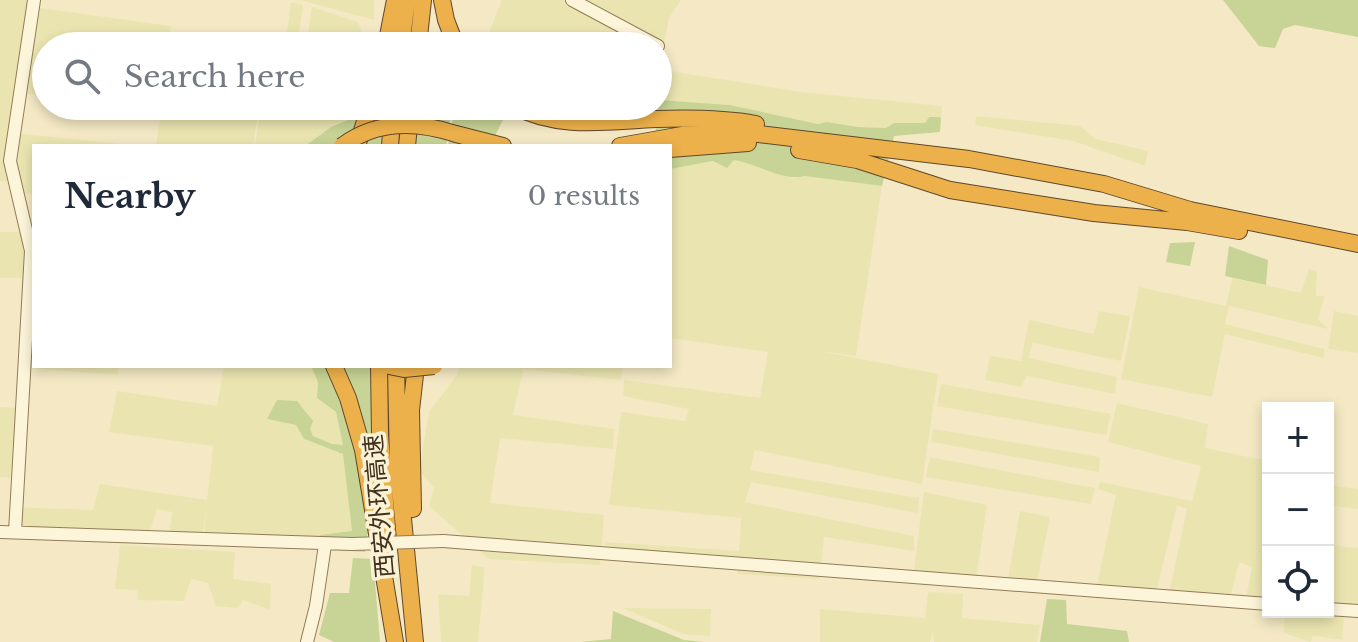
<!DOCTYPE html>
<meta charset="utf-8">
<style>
:root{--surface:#fff;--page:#f2f2f3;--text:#1f2937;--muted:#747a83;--line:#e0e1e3}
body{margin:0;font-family:"Libre Baskerville","Noto Sans SC",serif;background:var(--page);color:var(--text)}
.controls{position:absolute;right:24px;bottom:24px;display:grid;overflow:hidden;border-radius:0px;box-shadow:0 4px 12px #0003}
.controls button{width:72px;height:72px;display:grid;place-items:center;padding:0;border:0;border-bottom:2px solid var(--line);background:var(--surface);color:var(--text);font:40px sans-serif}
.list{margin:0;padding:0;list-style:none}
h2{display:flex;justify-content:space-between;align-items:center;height:104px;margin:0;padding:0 32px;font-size:34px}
h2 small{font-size:26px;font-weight:400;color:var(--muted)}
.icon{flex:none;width:44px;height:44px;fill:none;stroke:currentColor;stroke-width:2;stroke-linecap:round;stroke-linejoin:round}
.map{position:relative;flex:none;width:1358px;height:642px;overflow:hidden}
.search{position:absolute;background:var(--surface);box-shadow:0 4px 12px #0003;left:32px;top:32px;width:640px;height:88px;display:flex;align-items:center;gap:20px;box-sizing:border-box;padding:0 28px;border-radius:44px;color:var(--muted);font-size:30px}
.panel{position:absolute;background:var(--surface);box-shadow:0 4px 12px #0003;left:32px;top:144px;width:640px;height:224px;border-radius:0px}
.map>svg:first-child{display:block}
</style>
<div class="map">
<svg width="1358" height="642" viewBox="0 0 1358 642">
<rect width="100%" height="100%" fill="#f4e9c4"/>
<path fill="#eae5b0" d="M0,0H29L6,155L8,181H0Z
M300,0H374V20Z
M502,0H681L669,18L661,60L658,59V46H581L489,33Z
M291,2L303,5L297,46H285Z
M32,7L171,26L168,46H46V96L20,93Z
M312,7L358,22L367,46H306Z
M663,70L801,92L942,106L941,117H929L925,123H894L886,128L858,127L828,122L818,124L730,105L659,100Z
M162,106L259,108L253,146H156Z
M261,106H351L357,117L331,127L305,146H255Z
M976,116L1080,126L1096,139L1148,151L1145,166L1073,141L975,125Z
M14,133L139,146H34V194L18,193Z
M733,160L751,162L794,179L805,176L882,186L856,356L821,351L938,374L922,484L755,450L750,470L919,498L918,513L751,482L745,502L914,536V551L824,537L820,579L738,574L736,564L603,553L606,542L739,551L741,518L609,505L621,412L685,421L689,409L623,396L624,380L760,398L768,352L670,338V169L713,161L727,168Z
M0,232H34V278H0Z
M1309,268L1317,272L1316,296H1325L1318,319L1328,329L1229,306L1225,324L1324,349V358L1225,334L1212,397L1121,379L1139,287L1226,306L1232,278L1301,293Z
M1099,311L1130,316L1121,361L1033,343L1028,358L1117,377L1115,394L1027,376L1021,387L985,380L990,356L1021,361L1029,320L1094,334Z
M1334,311L1358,316V353L1328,349Z
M33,344L34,366H119L117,375L29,368Z
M217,366H311L318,382L317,398L336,412L343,445L332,444L313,436L310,429L312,421L268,419L296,425L304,439L343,454L352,531L328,550L203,544L206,512L201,543L168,541L172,512L157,509L147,540L8,532L11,507L93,510L100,484L207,500L213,446L109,432L117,391L217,406L224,367Z
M460,366H623L621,380L523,369L513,415L614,429L613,449L500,438L490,503L604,515L600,565L489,559L429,506L434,487L419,471L429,412L457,375Z
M941,384L1111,414L1106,435L937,406Z
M1117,403L1208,424L1205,448L1268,461V603H1245L1252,567L1239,562L1229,602L1168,599L1187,509L1177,505L1155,598L1095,595L1116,495L1098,489L1100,482L1192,501L1201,466L1108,442Z
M0,407L19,408L10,478L0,477Z
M933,429L1100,457L1099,472L931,442Z
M930,457L1095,488L1091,504L926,477Z
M1328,485L1358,489V509L1328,505Z
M924,492L987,505L975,587L912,584Z
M1020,511L1050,517L1035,590H1006Z
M120,545L235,552L233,579L271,584L270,610L243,600L238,608L216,606L208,583L191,579L184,601L138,600L137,590L115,589Z
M1328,545L1358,548V610L1328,608Z
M472,565L485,567L478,642H441L438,594L469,596Z
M928,592L963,594L962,618L1040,625L1037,642H934L933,632L930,642H820V609L925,618Z
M623,608L711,609L710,636L683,634Z
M1285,612L1344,616L1342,640L1316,636L1312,637L1311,642L1284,633Z"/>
<path fill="#c8d496" d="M1223,0H1358V37L1295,25L1283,29L1275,48L1259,46Z
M489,33L542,39L539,46H466L468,36Z
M659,100L730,105L818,124L827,122L858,127L886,128L894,123H925L929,117H941L940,132L894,136L882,186L805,176C782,182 757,163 734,160L727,168L713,161L670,169V146H654Z
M351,106H404V110L450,119L446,146H305L331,127L356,117Z
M455,106H510L490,146H448Z
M1195,242L1190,266L1166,262L1170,243Z
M1229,246L1268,260L1266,285L1225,276Z
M311,366H389L365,552L321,549L320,535L352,531L343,454L304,439L296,425L267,419L277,400L297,401L313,421L310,429L313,436L332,444L343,445L336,412L317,398L318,382Z
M353,558L373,559L380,642H334L319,635L330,593H349Z
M1047,599L1066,600L1067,624L1127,631L1129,642H1040Z
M613,611L684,640L704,642H581L611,639Z"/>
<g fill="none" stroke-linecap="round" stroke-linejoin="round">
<defs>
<path id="minor" d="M572,0L658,46
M0,532L352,544
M15,532L31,251L10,161L34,0
M443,541L1268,604
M1328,609L1358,611
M307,642L316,606L325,545"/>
<path id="highway" d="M442,0L446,20L456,46
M386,46L395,0
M401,46L407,0
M418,46L423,0
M514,106C559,130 608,121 656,119C689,118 723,118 756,124
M456,134L503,146
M357,146L370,106
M390,146L393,106
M407,146L411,106
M620,146L688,134L742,132L969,159L1104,184L1190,210L1358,244
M670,149L748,143
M799,150L857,160L950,190L1094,213L1187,222L1239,231
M334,366L348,398L363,450L395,642
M379,366L380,435L388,540
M396,366L398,467L415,642
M413,509L411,410L416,366"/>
</defs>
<use href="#minor" stroke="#917b57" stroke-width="14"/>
<use href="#highway" stroke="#5f472c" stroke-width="18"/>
<use href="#minor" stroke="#fdf5d9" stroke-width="12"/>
<use href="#highway" stroke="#edb14b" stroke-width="16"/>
<defs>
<path id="minor-bridge" d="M352,544L443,541"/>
<path id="highway-bridge" d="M342,146C377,120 416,121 456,134
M389,366L404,369L434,366"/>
</defs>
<use href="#minor-bridge" stroke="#917b57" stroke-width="14" stroke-linecap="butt"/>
<use href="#highway-bridge" stroke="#5f472c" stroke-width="18" stroke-linecap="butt"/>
<use href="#minor-bridge" stroke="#fdf5d9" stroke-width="12"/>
<use href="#highway-bridge" stroke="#edb14b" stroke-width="16"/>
</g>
<g text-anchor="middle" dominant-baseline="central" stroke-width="7" stroke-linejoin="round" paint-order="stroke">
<g font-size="24" fill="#40301d" stroke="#faf2d5">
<text transform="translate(379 506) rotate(-95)">西安外环高速</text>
</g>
</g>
</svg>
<div class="controls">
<button>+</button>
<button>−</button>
<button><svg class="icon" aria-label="locate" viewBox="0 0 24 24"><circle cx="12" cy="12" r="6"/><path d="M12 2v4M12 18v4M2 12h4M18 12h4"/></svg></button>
</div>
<div class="search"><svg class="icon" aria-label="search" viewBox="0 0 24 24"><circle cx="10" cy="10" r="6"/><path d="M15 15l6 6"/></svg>Search here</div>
<section class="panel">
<h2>Nearby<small>0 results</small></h2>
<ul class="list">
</ul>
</section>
</div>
